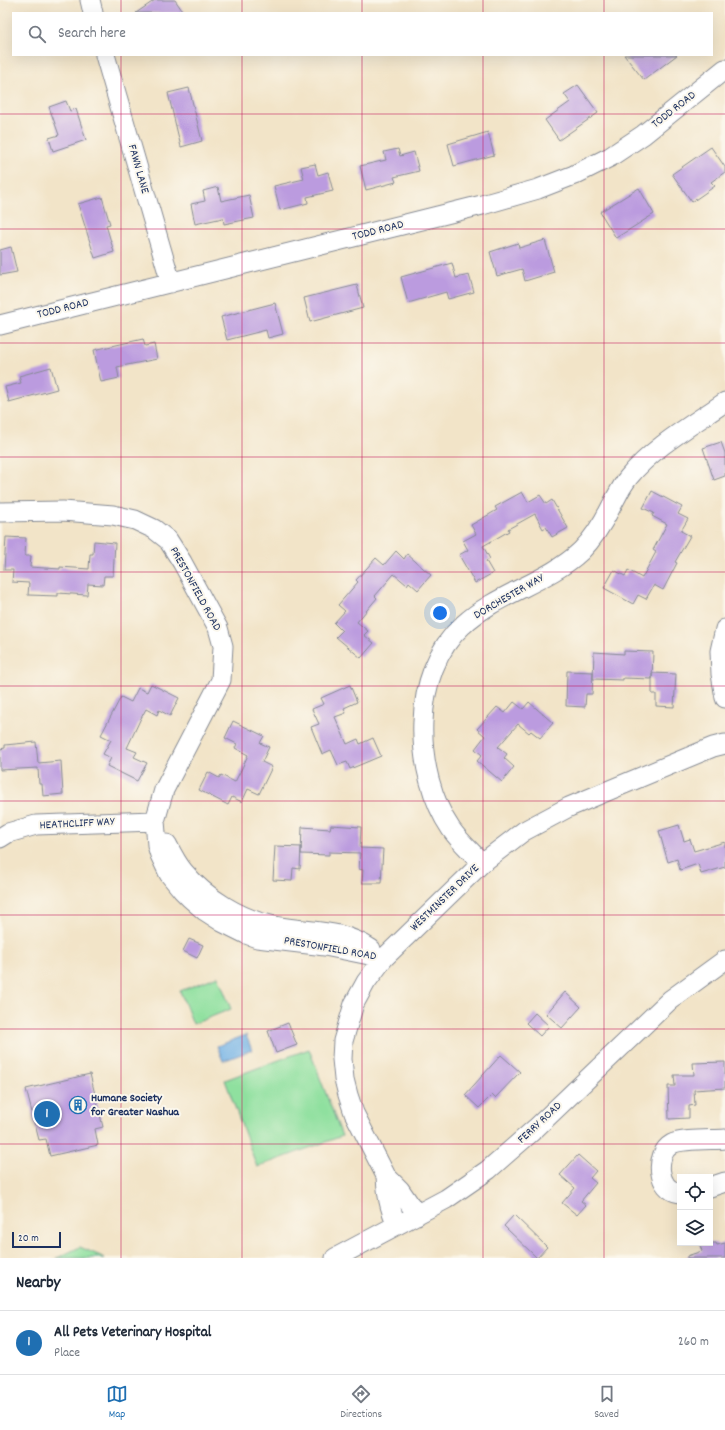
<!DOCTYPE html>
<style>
:root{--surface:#fff;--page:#f6f6f7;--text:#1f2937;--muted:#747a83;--line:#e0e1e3;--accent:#1f6fb2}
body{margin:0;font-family:Dekko,sans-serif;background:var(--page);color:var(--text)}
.controls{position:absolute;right:12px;bottom:12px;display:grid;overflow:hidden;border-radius:0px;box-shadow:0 4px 16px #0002}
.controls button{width:36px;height:36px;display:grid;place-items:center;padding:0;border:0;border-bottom:1px solid var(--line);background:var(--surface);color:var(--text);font:20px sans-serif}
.scale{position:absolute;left:12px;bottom:10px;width:49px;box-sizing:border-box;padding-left:4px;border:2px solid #1b2f5e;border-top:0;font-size:11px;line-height:14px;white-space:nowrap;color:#1b2f5e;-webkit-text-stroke:3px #fbf7ec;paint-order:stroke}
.you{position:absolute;left:440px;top:613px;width:14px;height:14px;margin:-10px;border:3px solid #fff;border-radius:50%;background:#1a73e8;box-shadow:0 0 0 6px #1a73e833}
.badge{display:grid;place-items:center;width:26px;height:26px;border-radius:50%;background:var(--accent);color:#fff;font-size:13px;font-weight:700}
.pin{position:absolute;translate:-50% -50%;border:2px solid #fff;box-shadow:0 1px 4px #0006}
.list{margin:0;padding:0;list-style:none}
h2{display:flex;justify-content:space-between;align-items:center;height:52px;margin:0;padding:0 16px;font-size:17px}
h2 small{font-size:13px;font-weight:400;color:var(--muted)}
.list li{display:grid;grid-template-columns:26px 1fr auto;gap:12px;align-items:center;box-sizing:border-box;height:64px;padding:0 16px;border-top:1px solid var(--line)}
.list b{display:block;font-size:15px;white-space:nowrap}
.list p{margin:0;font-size:13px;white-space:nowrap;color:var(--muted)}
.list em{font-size:13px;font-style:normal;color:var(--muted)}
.icon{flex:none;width:22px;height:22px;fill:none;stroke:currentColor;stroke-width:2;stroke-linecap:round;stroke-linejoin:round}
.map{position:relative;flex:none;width:725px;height:1258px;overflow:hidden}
.search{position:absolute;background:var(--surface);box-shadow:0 4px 16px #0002;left:12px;right:12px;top:12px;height:44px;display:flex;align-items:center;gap:10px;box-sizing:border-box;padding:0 14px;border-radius:0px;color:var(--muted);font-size:15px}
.sheet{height:116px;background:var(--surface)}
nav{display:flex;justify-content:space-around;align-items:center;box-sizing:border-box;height:56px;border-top:1px solid var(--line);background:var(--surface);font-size:11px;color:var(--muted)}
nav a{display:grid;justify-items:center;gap:2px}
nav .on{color:var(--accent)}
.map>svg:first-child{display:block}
</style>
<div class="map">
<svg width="725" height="1258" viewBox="0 0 725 1258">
<rect width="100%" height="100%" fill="#fbf7ec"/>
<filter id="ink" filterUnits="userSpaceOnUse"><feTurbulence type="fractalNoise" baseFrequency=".025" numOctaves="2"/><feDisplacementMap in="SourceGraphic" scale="8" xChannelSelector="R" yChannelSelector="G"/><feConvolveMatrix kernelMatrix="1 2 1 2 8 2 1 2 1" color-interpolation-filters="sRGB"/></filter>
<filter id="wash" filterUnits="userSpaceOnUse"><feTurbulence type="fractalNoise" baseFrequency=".012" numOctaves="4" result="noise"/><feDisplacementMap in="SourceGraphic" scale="16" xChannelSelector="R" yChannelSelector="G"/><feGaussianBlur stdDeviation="0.9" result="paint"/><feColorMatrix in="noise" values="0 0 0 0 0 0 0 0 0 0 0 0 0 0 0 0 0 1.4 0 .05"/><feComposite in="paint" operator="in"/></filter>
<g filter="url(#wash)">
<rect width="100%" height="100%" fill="#f2e4c8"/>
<path fill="#8fe09f" stroke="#55887e" d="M218,976L231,1009L193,1024L180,991Z
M309,1049L342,1136L257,1167L225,1080Z
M80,1247L105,1258H57Z"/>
<path fill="#71b1e5" stroke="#4670a2" d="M246,1035L252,1050L223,1061L217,1046Z"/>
<g id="blocks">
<path fill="#bb9bdf" d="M155,0H175L184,13H136Z
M624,55H677L644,80Z
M578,85L598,113L559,140L545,120L570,102L564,94Z
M189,88L202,141L181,147L168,93Z
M66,101L70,111L76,109L86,140L53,151L49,138L59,135L49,107Z
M488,132L494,155L454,166L448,144Z
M711,147L725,167V172L711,182L715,186L692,202L672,174Z
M398,149L400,156L414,152L419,171L394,177L396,182L366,190L360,166L386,160L384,152Z
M315,164L318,175L328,172L333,191L307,197L308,203L280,210L274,186L304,179L301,167Z
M218,187L221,201L249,195L254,218L224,224L223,218L195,224L191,204L205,201L203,191Z
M639,188L654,214L616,238L600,212Z
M102,197L110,224L106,225L114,252L95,258L78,204Z
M545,240L554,272L525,281L522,269L497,276L490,252L518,243L519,248Z
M11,247L17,272L0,275V250Z
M452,263L456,278L469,275L474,292L448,299L446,292L408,303L401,277Z
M357,285L363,308L310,322L304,298Z
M275,303L283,334L268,338L266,330L227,340L221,317Z
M143,339L145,346L154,344L157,359L117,367L119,378L101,382L94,350Z
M51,367L57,389L9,402L5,387L21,383L19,376Z
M721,442L725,453V476L714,480L703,448Z
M652,491L682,507L678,514L688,519L681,531L690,536L675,562L677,563L663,590L654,585L646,599L638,595L633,604L604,588L614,570L625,576L628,570L642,578L656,552L653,550L667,524L652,516L654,513L643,508Z
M522,492L528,502L540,495L546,504L552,500L568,528L552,537L546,527L543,529L535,514L508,529L509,531L483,546L490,559L486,561L493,573L475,583L459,555L468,550L463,541L476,534L471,525L497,510L495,507Z
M6,537L26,538L25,556H31L30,567L60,569V567L89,569L90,554H93L94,541L115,543L113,576H104L103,585L88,584L87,595L58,593V596L28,595L29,583L12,582L13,570H4Z
M396,551L404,559L407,554L431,575L418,590L409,582L407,585L394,574L375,596L377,598L357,622L368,631L364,635L374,643L361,658L336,637L342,631L334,623L345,611L338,605L358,582L356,580L376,558L384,565Z
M624,651L653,652L652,679L623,678V680L593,679L594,652L624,654Z
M567,671L593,672L592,694H586L585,707L566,706Z
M652,673L676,674L674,707L656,706V694H652Z
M151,684L179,698L170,716L159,710L157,715L146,709L140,720L127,748L137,752L134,757L147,763L137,781L107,766L111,758L103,754L111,740L101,735L121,697L131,702L138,688L147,692Z
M350,685L357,702L344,708L346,713L335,717L347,744L358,739L360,744L373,738L381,756L350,769L347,762L338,765L331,750L322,754L311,727L319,724L312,709L324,704L321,698Z
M514,702L523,709L529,702L553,723L540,738L531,731L529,733L518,724L498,747L507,754L504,758L514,767L502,782L477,761L482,755L475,749L485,736L477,729L497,707L505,713Z
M233,721L264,736L260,743L269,747L262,762L272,767L259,794L248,789L242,802L232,797L228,805L199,790L208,772L219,778L221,775L235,782L242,768L248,755L235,748L237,744L225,738Z
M36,742L38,763L61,761L63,794L43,796L42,784H39L38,768L0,770V749L5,748V745Z
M331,825L361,827L360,848L383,849L381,883H362L363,870L359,869L360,853L329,852V855L301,854L302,827L330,829Z
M679,825L684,841L690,839L694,851L725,842V867L701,874L698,864L680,870L677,859L668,862L659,831Z
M275,846L301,847L300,869L293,868L292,881L273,880Z
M189,939L203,945L197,958L183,951Z
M565,992L581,1007L562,1028L546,1014Z
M535,1013L549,1026L540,1036L526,1023Z
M288,1023L297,1045L276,1053L268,1031Z
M501,1055L520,1072L495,1098L492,1095L479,1108L465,1095Z
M725,1062V1088L694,1090L695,1105L689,1106V1118L669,1119L668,1086H675L674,1075H694L693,1063Z
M90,1074L103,1127L95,1129L98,1145L50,1156L46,1139L39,1140L26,1089Z
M578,1155L596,1171L590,1178L596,1183L581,1201L586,1205L577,1215L562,1203L575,1188L560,1175Z
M514,1215L547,1247L537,1258L504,1226Z
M699,1243H716L717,1245L725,1243V1258H687V1256L702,1251Z"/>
</g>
</g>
<g filter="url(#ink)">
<use href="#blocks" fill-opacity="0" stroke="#868a93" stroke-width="1"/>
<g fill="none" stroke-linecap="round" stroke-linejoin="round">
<defs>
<path id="street" d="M90,0L93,13
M105,55L171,283
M0,325L482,205L538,189L574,175L610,157L643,135L725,69
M0,512L63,511L113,515L135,520L154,529L168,540L182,562L218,628L223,646L221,680L164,790L155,821L157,845L160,855L169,874L182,890L190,898L205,911L222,922L246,934L257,938L325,946L384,958
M725,629L720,651L721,674L725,698
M0,838L8,833L36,825L155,821
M167,844C172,854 177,864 184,872C206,898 241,920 275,926C310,933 340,928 371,949
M482,863C472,852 459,841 451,829C413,773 410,672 463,625C497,593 547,583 581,551C594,538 604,521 612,505C617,496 621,487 628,478C653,447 692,425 725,402
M386,1176C387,1195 389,1207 397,1225
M710,1187L725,1182
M680,1193C657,1191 654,1154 672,1144C681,1139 713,1140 725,1139
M417,1215L400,1190L386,1176L354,1113L348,1095L344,1079L342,1059L343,1041L354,1004L366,982L384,958L482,863L524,831L569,807L713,747L725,744
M335,1258L446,1199L488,1170L536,1128L670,1000L725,960"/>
</defs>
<use href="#street" stroke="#868a93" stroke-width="21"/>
<use href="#street" stroke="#fff" stroke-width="19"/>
</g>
</g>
<path fill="none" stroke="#c2185b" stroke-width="1" stroke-opacity="0.55" d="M121,0V13M242,0V13M362,0V13M483,0V13M604,0V13M121,55V1258M242,55V1258M362,55V1258M483,55V1258M604,55V1258M0,114H725M0,229H725M0,343H725M0,457H725M0,572H725M0,686H725M0,801H725M0,915H725M0,1029H725M0,1144H725"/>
<defs>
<symbol id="building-ring" viewBox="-11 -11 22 22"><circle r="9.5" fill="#fbf7ec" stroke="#1f6fb2" stroke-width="1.5"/><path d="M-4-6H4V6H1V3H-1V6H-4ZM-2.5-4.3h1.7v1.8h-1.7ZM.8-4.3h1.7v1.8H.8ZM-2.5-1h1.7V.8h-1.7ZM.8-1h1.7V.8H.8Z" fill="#1f6fb2"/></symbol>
</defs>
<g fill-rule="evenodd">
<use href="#building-ring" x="68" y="1095" width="20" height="20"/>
</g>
<g text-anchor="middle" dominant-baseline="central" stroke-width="4" stroke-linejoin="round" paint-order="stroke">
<g font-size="12" fill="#1b2f5e" stroke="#fbf7ec">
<text transform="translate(674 110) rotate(-38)">TODD ROAD</text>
<text transform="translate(138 169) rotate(74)">FAWN LANE</text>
<text transform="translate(378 231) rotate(-14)">TODD ROAD</text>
<text transform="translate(63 309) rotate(-14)">TODD ROAD</text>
<text transform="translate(195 589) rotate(61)">PRESTONFIELD ROAD</text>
<text transform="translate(509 597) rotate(-30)">DORCHESTER WAY</text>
<text transform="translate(77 824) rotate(-3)">HEATHCLIFF WAY</text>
<text transform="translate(445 898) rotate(-44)">WESTMINSTER DRIVE</text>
<text transform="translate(330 949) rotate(10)">PRESTONFIELD ROAD</text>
<text transform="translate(540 1123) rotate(-43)">FERRY ROAD</text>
</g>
<g font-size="12" font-weight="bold" fill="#1b2f5e" stroke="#fbf7ec" text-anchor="start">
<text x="91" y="1098">Humane Society<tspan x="91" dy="14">for Greater Nashua</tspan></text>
</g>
</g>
</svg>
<div class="controls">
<button><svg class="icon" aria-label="locate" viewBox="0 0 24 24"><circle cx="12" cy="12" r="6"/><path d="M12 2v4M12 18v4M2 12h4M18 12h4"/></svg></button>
<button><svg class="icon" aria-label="layers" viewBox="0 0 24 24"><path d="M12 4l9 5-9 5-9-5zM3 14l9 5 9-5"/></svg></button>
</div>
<div class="scale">20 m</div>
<div class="you"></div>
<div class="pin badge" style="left:47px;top:1114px">1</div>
<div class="search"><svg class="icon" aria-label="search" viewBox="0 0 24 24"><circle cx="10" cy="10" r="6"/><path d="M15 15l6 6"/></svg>Search here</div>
</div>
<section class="sheet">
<h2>Nearby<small></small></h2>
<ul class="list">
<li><span class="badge">1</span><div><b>All Pets Veterinary Hospital</b><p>Place</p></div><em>260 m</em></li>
</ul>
</section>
<nav>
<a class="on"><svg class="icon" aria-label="map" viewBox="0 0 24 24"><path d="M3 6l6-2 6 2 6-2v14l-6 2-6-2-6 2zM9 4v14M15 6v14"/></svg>Map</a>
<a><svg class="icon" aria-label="directions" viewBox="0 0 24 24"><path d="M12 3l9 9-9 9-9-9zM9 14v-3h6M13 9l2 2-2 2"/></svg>Directions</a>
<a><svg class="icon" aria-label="saved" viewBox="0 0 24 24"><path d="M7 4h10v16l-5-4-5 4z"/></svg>Saved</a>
</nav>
